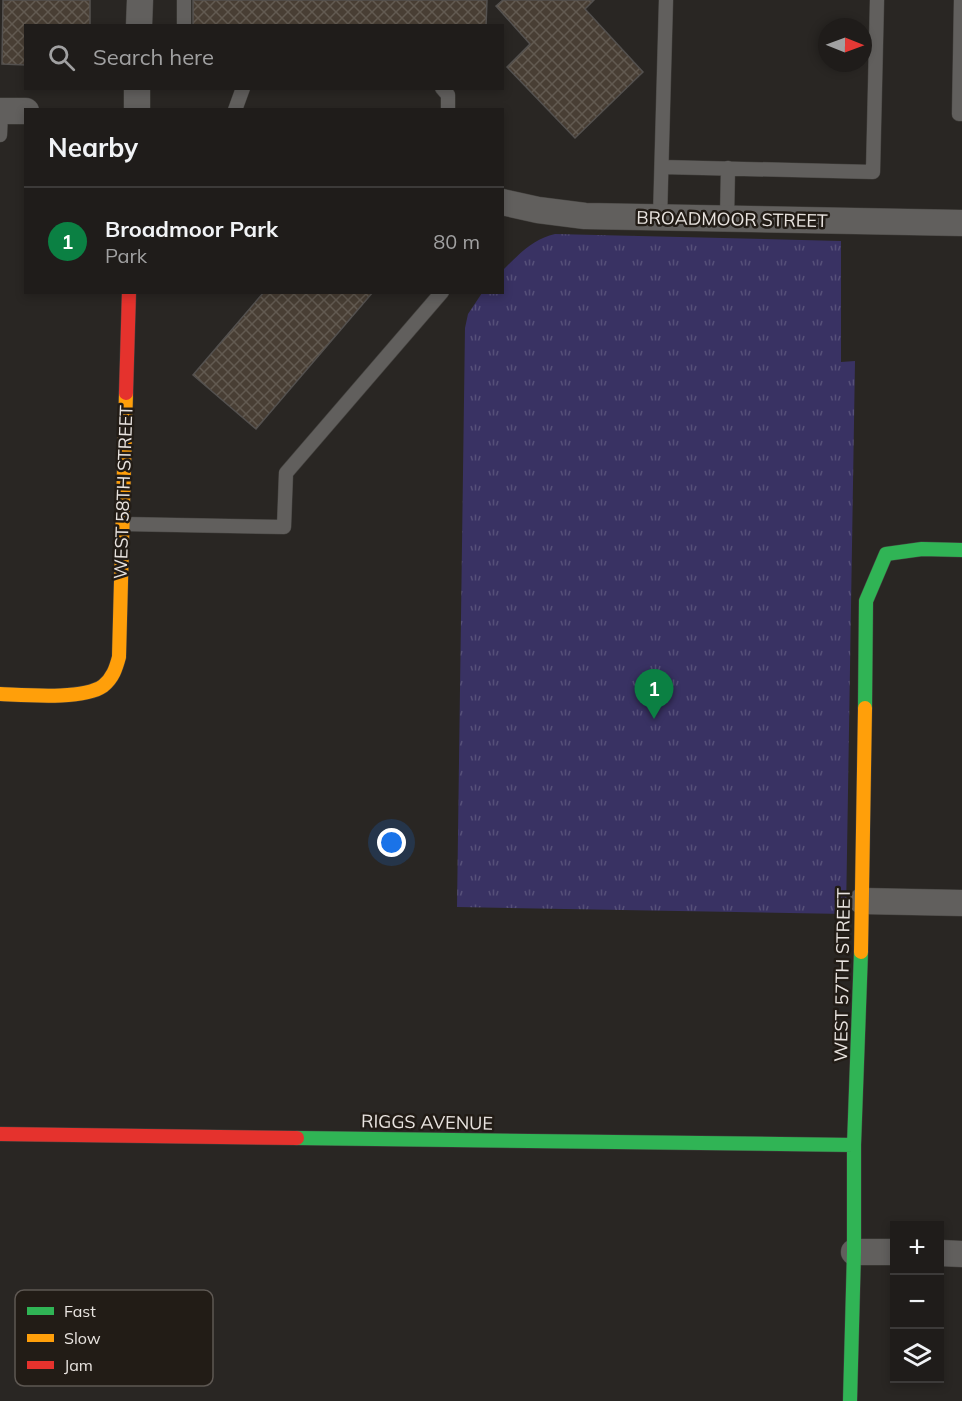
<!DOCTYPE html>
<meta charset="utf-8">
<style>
:root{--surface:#1f1c1a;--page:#2c2927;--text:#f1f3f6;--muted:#a1a1a2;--line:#3c3a39;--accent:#0b8043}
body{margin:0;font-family:Mulish,sans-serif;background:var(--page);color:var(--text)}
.controls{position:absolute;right:18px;bottom:18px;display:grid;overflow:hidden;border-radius:0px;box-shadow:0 3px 9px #0003}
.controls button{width:54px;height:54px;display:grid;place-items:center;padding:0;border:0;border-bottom:2px solid var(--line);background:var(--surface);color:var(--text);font:30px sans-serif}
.compass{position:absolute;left:818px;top:18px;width:54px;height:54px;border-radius:50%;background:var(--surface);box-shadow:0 3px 9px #0003;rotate:91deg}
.you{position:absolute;left:392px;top:843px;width:21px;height:21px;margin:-15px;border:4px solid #fff;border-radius:50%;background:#1a73e8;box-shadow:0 0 0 9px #1a73e833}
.badge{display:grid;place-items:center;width:39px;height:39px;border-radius:50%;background:var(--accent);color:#fff;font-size:20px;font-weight:700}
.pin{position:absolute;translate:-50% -50px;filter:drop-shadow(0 2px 3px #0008)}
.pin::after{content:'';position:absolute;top:32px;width:21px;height:18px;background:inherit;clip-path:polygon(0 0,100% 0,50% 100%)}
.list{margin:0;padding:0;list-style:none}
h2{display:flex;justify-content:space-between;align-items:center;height:78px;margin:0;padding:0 24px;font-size:26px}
h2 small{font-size:20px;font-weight:400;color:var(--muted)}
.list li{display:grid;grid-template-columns:39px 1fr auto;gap:18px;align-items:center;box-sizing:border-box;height:108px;padding:0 24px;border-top:2px solid var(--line)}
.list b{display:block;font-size:22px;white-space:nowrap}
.list p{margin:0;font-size:20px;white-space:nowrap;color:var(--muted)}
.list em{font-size:20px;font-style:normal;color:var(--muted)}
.icon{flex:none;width:33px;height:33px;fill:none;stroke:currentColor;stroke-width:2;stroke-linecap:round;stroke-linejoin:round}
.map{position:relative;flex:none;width:962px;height:1401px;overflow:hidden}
.search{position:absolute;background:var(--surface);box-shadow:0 3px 9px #0003;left:24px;top:24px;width:480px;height:66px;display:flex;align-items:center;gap:15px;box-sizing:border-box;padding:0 21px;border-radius:0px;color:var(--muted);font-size:22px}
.panel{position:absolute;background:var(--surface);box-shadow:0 3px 9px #0003;left:24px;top:108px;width:480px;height:186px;border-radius:0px}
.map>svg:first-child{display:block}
</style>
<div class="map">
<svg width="962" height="1401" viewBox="0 0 962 1401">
<defs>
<pattern id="park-tufts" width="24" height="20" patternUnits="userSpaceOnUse" patternTransform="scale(1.5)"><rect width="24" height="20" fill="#393263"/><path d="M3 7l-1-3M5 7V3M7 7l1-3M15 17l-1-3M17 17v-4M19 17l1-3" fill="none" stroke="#565079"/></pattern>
<pattern id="building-cross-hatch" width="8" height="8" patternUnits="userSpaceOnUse" patternTransform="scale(1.5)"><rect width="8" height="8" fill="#483e34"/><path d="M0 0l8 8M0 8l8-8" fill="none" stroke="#625a51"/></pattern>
</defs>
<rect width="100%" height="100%" fill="#292623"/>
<path fill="url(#park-tufts)" d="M555,234L841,241V362L855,361L846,914L457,907L465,328L468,314L482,293L502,292L503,270C518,255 533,239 555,234Z"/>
<path fill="url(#building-cross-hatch)" stroke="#54514f" stroke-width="1.5" d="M3,0H90V26H26V65L2,64Z
M193,0H487L486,26H193Z
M503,0H594L585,9L643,72L575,138L507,67L530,44L496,6Z
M264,292H373L256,429L193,375Z"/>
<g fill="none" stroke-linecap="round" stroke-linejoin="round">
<defs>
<path id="lane" d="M961,0L959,114H962
M184,26V0
M442,88L448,95V110
M235,110L243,88
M0,135L1,111
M662,167L873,172L877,0
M660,218L666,0
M727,219L728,168
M123,524L284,527L286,473L442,292"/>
<path id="street" d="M139,26L140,0
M137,110V88
M0,111H26
M502,202L538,210L585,216L962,223
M862,901L962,903
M854,1252H894
M940,1253L962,1254"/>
<path id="fast" d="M865,708L866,601L886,554L922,549L962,550
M297,1138L854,1145
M850,1401L854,1252V1145L861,952"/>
<path id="slow" d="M0,694C25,695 83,700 103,686C113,678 116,668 119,657L126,393
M861,952L865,708"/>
<path id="jam" d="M126,393L129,292
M0,1134L297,1138"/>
</defs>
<use href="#lane" stroke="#44423f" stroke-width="15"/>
<use href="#street" stroke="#44423f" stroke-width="27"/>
<use href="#fast" stroke="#44423f" stroke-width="15"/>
<use href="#slow" stroke="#44423f" stroke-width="15"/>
<use href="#jam" stroke="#44423f" stroke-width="15"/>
<use href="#lane" stroke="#615f5d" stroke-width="14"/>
<use href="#street" stroke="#615f5d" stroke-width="26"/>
<use href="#fast" stroke="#30b455" stroke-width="14"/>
<use href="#slow" stroke="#ff9f0a" stroke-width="14"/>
<use href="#jam" stroke="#e5322d" stroke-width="14"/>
</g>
<g text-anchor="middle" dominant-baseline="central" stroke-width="5" stroke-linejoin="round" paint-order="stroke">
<g font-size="18" fill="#e9e4e0" stroke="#221c16">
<text transform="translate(732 219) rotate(1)">BROADMOOR STREET</text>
<text transform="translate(123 492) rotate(-88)">WEST 58TH STREET</text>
<text transform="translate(842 975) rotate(-89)">WEST 57TH STREET</text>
<text transform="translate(427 1122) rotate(1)">RIGGS AVENUE</text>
</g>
</g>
<rect x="15" y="1290" width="198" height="96" rx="9" fill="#221c16" stroke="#5e5853" stroke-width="1.5"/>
<rect x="27" y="1307" width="27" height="8" fill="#30b455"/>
<rect x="27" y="1334" width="27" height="8" fill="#ff9f0a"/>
<rect x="27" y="1361" width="27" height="8" fill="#e5322d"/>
<g font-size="16" fill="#e9e4e0">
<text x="64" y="1317">Fast</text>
<text x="64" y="1344">Slow</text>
<text x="64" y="1371">Jam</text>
</g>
</svg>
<div class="controls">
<button>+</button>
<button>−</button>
<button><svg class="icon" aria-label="layers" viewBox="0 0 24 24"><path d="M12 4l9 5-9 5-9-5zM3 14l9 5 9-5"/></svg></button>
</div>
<svg class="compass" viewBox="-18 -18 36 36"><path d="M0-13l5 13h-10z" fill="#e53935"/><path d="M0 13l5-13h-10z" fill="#a1a1a2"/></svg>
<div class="you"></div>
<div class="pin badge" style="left:654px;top:719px">1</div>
<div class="search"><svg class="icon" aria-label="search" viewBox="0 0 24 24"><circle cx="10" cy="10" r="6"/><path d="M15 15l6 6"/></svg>Search here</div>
<section class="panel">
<h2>Nearby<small></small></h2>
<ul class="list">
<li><span class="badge">1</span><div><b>Broadmoor Park</b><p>Park</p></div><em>80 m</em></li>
</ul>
</section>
</div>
